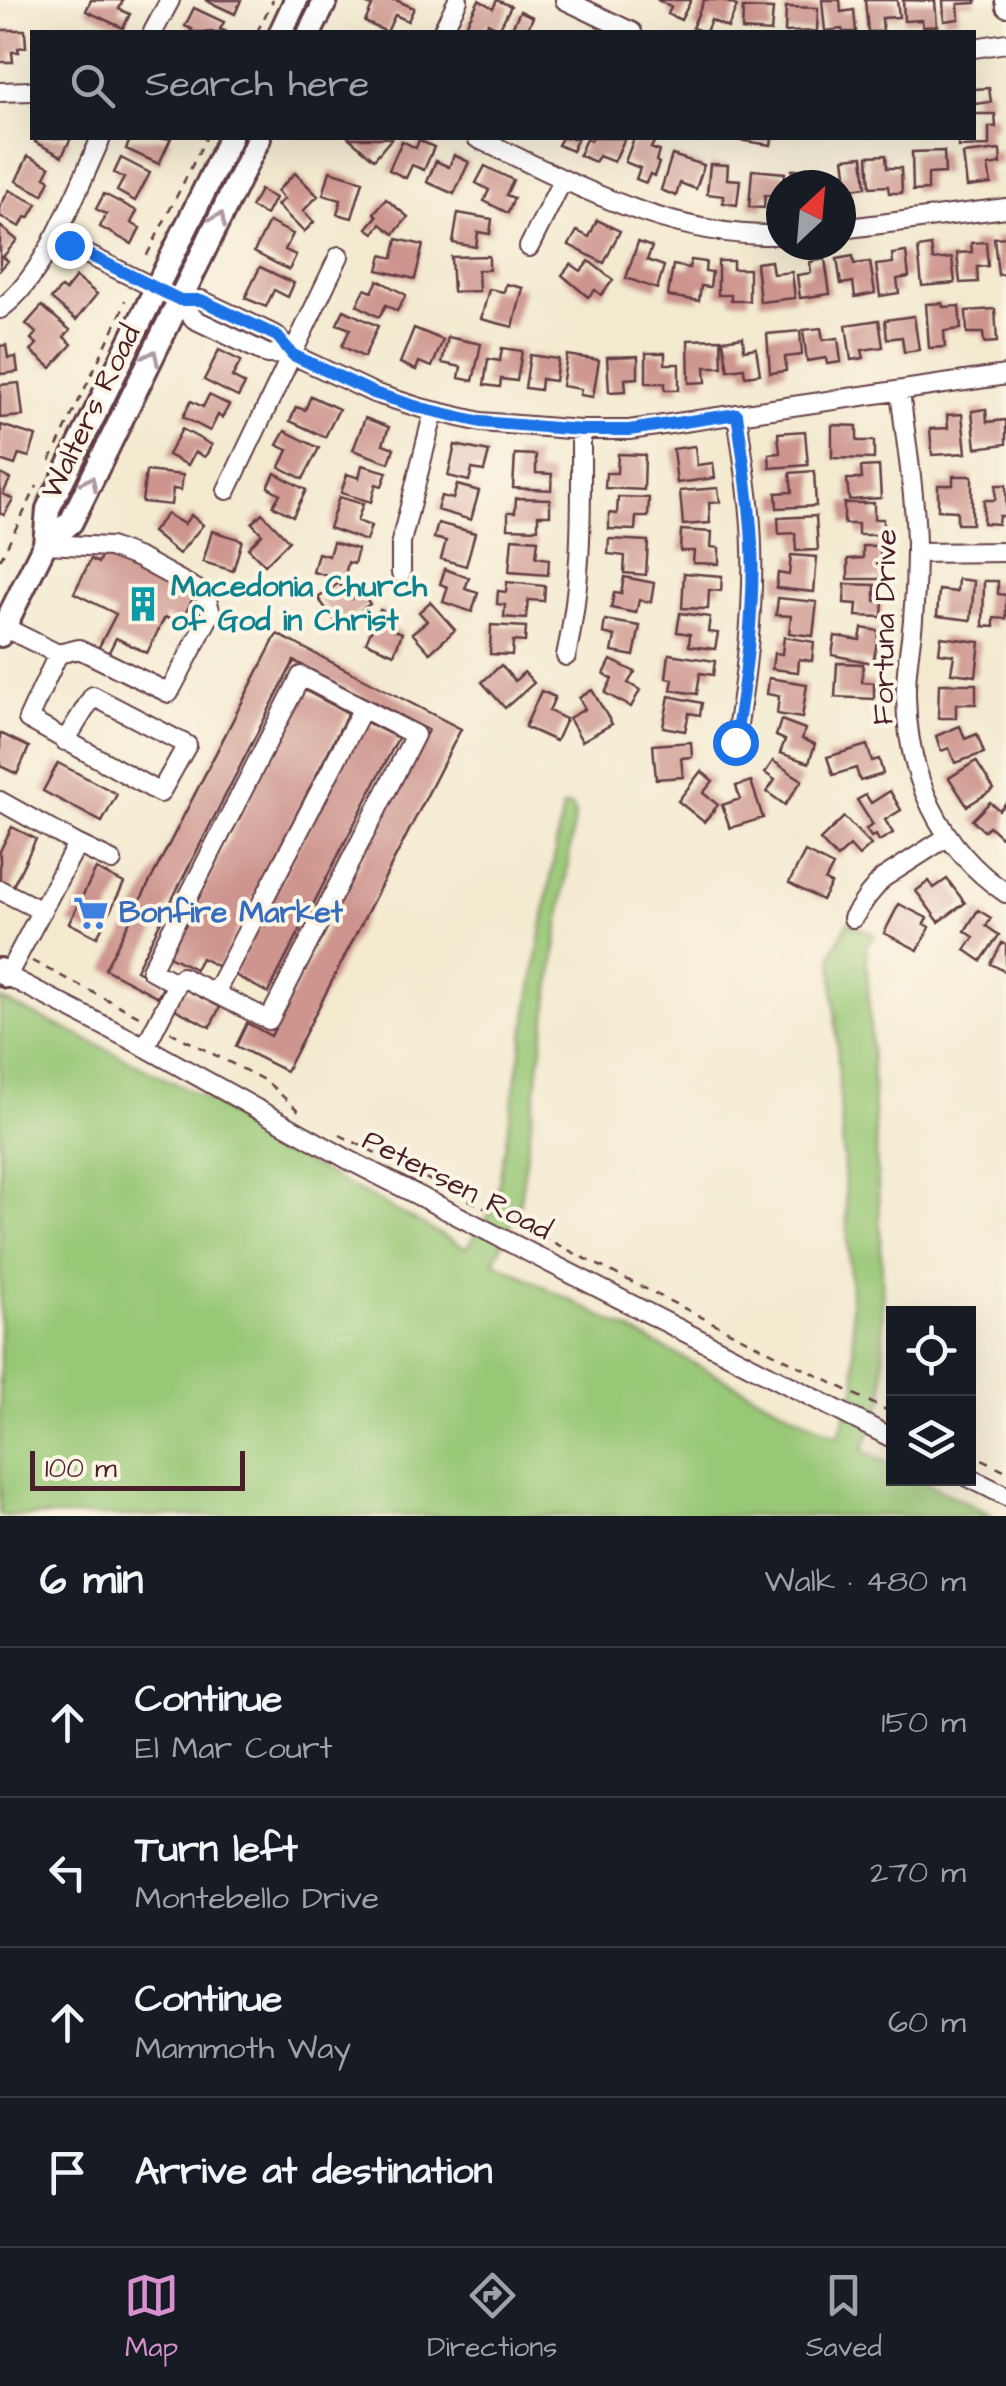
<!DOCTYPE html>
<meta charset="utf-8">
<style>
:root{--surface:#171b24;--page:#20242c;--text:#f1f3f6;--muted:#9ea1a6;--line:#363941;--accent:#d690ce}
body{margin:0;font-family:"Architects Daughter",sans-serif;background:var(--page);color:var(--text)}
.controls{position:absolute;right:30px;bottom:30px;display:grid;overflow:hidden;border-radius:0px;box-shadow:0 10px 40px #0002}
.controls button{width:90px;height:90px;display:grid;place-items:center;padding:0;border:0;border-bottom:2px solid var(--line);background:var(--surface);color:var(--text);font:50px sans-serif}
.compass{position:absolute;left:766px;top:170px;width:90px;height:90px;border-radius:50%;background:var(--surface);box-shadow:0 10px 40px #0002;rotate:26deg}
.scale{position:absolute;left:30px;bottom:25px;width:215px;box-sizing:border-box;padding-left:10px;border:5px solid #4a1f2b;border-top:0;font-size:28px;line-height:35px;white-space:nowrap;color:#4a1f2b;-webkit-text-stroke:8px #fcf5e5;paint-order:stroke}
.stop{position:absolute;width:30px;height:30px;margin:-22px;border:8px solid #1a73e8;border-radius:50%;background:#fff}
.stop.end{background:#1a73e8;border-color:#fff;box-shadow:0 2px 10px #0008}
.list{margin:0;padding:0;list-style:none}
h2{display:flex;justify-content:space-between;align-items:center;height:130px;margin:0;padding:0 40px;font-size:42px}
h2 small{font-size:32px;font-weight:400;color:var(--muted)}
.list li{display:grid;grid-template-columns:65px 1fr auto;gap:30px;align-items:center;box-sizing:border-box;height:150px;padding:0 40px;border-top:2px solid var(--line)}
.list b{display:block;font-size:38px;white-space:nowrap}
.list p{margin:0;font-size:32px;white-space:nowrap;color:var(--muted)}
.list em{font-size:32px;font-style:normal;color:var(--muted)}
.icon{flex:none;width:55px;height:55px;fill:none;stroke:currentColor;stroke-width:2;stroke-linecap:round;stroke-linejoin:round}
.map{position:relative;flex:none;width:1006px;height:1516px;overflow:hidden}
.search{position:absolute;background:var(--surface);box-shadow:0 10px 40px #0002;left:30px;right:30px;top:30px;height:110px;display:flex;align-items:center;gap:25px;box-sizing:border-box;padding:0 35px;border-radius:0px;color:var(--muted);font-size:38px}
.sheet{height:730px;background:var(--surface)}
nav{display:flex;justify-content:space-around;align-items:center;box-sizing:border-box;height:140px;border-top:2px solid var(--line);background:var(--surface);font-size:28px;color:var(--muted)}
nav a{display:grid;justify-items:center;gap:5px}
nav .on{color:var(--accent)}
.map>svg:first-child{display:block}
</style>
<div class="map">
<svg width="1006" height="1516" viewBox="0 0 1006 1516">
<rect width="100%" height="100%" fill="#fcf5e5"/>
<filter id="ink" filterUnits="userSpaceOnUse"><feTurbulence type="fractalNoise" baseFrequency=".01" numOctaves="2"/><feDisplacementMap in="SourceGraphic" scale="20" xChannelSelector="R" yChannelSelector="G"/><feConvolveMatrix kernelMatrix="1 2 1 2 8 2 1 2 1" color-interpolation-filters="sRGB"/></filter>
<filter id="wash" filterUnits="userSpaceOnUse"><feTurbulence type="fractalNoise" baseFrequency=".0048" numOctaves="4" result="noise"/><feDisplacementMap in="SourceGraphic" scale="40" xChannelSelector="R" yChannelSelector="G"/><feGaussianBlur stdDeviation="2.25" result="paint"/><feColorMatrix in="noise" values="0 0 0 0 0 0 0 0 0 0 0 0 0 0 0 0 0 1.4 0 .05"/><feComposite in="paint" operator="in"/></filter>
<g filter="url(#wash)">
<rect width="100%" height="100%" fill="#f3ead0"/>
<path fill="#98c776" stroke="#717350" stroke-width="2.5" d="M571,806L575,814L519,1208L494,1261L838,1437L856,1385L832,954L848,922L875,935L866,946L882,1270L884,1396L863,1450L893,1466L894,1478L919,1479L993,1516H0V999L59,1026L213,1102L273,1145L466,1248L495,1206L558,834L563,807Z"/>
<g id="blocks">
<path fill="#cd958e" d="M91,0H123L119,9L130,14L123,28L86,11Z
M205,0H241L235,14Z
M366,0H396L414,8L408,21L395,15L387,32L365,22L372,6L365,3Z
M479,0L493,8L497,0L511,6L499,29L488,23L483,32H475L465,27Z
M657,0H691L681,20L668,14L671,7Z
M704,0H722L737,6L728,28L711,20L706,32L692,28Z
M822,0H840L841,12L854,10L856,32H843L842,29L825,31Z
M865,0H897L899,17L882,18L883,32H868Z
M903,0L935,1L937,26L923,27L922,20L904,21Z
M943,0H976V3L958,4L959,19L944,21Z
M786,7L818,8L817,31L785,32Z
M194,8L224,22L220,29L227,32H190L192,29L185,26Z
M743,8L773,9L771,32L742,30Z
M520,11L533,17L528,28L537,32H510Z
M0,30H25L26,47L18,48L19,52H12L13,62H0Z
M989,88L991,102L974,104V89Z
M974,114H995L996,127H989V146L958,147V138H974Z
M38,138H71L62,156L35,142Z
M131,138L144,139L171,138L159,164L126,149Z
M349,138H392L374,159Z
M562,138H578L572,151L558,145Z
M592,138H625L614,162L599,156L595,162L579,155L586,139L590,141Z
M634,138L655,140L651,148L659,151L656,161L659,163L654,176L650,174L646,183L636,179L640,168L625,162Z
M737,138H772L771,145L737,140Z
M419,140L434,147L424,170L412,165L406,178L389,170L402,141L416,148Z
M1000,150L1001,164L988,166L991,184L967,187L963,154Z
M944,151L945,173L928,174V190L913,191L912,152Z
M454,155L469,162L454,194L427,182L436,161L449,167Z
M672,155L704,165L696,189L680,183L676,196L661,190Z
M886,155L887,168H901L902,193H889L888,186L870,187L868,156Z
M28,156L50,167L45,177L50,180L43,195L16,181Z
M863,156L866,187L851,189L852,197L841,198V185H835L834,174L846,173L844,158Z
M121,158L150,173L135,201L117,191L124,178L114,173Z
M710,164L728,165L727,179L740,180L737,205L723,203L724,196L707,194Z
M485,166L513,180L506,195L514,198L508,213L484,201L489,190L476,183Z
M809,169L810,185H792V170Z
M752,170L785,173L784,185H781V196L765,195L764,208L749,207Z
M330,171L363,181L352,218L337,214L341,200L323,195Z
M295,173L318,196L303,211L314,222L304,232L277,205L284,199L277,191Z
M9,190L37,204L29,218L25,217L20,227L0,216V207Z
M260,190L275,198L266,215L251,207Z
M104,194L137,211L131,223L140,228L132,244L100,227L106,214L96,209Z
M386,199L408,217L394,234L381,224L374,233L367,228L377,216L374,213Z
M458,213L492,219L490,234L478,232L476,247L453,243Z
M597,220L620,231L604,263L569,245L577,231L589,237Z
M269,222L293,234L285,250L296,255L289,270L254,252Z
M0,226L17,240L3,257L8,261L0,270Z
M1006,237V274L998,275L994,238Z
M397,239L423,245L415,279L378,270L382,255L393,258Z
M638,242L652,247L647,260L664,266L657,289L626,278Z
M986,242L988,266L977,267L978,282L960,283L957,253L972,252L971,243Z
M931,246L933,260L952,258L955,283L922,286L918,248Z
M906,252L909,277L897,279L899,293L880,296L876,265L893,263L892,254Z
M489,256V270H478L479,291L453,292L451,257Z
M853,256L854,264L870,262L875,293L855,297L853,282L841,284L837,259Z
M825,259L830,294L800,298L797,275L811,273L810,262Z
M691,260L706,262L705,271L712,272L710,287L701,286L699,301L668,296L673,265L689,268Z
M589,261L613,280L601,295L595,290L588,297L562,275L571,264L581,271Z
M718,261H733V269H749V301H731V295H718Z
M771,261L773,274L792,272L795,298L760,302L756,263Z
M260,267L294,283L288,297L274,290L266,307L245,298Z
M76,277L97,294L76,320L51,299L61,288L65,291Z
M378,280L406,295L397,311L386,305L379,317L357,305L365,289L372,292Z
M506,284L523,288L513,327L481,319L489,289L504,292Z
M942,303L943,307L959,306L961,329L944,331L945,347L929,348L926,304Z
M42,306L70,330L64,337L72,344L51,368L31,351L37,344L31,339L36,333L26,324Z
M995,309L997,342L984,343L983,333H967L966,311Z
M344,310L378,326L364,357L342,346L350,329L337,324Z
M914,316L919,350L904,352L902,337L887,339L885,320Z
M879,320L883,347L862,350L864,358L851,360L846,325Z
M414,328L443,340L432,367L419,362L416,370L400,363Z
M821,328L823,340L838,338L841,362L827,364L826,358L807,361L803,330Z
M800,331L802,355L785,357L786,371L770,373L767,334Z
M448,337L481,344L473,381L459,378L461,367L442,363Z
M743,337L744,350L756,348L760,374L745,376L744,368L728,370L723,340Z
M721,339L722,367H705L706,382L689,383L688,340Z
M6,345L8,358L16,357L18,372L0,374V346Z
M502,348L522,351L517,381L501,379L500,387L484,385L488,359L500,361Z
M219,350L241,361L232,377L245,384L238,397L204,380Z
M646,353H665V364H679V390H665V383H646Z
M530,355L558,359L555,381L541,379L540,390L525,388Z
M567,355L599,360L593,397L580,395L581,389L562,386Z
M638,356V378L625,379L626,391L609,392L607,357Z
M19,383L23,416L0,418V385Z
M209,395L229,405L222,418L218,415L210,431L183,417L191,401L203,407Z
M311,396L339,409L325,437L290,421L296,407L305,410Z
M986,409L987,422L1006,420V444L976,448L972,411Z
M962,414L966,453L932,455L930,429L948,428L947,415Z
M365,418L389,427L383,444L394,448L389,463L353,450Z
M1,425L36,436L29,457L19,454L15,465L0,460Z
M832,425L857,426V441H874V459L832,458Z
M182,429L212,445L205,457L195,452L188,465L168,455Z
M285,431L319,448L303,479L280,467L288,450L277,445Z
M805,431L808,465L770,468L769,454L780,453L778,433Z
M455,445L489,452L484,471L472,469L469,481L448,476Z
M695,446L697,465L713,463L715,478L677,483L673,449Z
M515,454L536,455V473L552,474L551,490L513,488Z
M618,454L645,455L644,490L605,488L606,473H617Z
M362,465L387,472L382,486L376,484L371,502L341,493L347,474L359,478Z
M879,466L881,498L849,500L847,479H862L861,467Z
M146,471L183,475L181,490L173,489L171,505L142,502Z
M814,471L816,506L777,508L776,493L792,492L790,473Z
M275,473L306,490L293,516L273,506L280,494L268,487Z
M0,474L10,479L3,494L13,499L4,515L0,513Z
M953,476H972V524H957V511L938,510V485H953Z
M457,485L479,491L471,520L437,510L441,496L453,499Z
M996,485H1006V516H999L998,524L983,523L984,500H995Z
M718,488L720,502L709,503L710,523L683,525L680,491Z
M339,497L363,504L357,521L371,526L366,541L329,528Z
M618,497L649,498L648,517H636L635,530L609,529V513L617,514Z
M516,498L550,499V515H538V529L508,528V512H515Z
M844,503H874V519H883V535H858V524H844Z
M262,513L289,541L265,565L248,548L262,534L252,523Z
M167,514L184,524L191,515L203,525L179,554L152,532Z
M816,516L818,550L796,551L795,533L779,534L778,518Z
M438,523L475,533L466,566L441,559L446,541L434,538Z
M681,530L712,532L711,547L719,548V564L693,563L694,551H680Z
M212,531L242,540L233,571L203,562Z
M512,538L538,540L536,557L549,559L548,575L509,572Z
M609,539L648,541L646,575L624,573L625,556L608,554Z
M333,542L358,549L354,564L348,562L344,580L313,572L318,553L329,556Z
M863,546H880L881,579H848V559L863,558Z
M105,549L195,594L180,624L165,617L147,653L116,638L108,654L98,649L116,614L74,593L91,559L98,563Z
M791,555L817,557L814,592L776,588L778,573L789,575Z
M445,569L469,578L465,589L478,593L472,612L443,602L448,587L440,584Z
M684,573L722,576L721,591L709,590L708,609L682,608Z
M624,577L654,583L651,602L639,600L636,613L611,608L614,593L621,594Z
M958,579L974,581L971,620L937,616L939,590L957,592Z
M984,581H998V594L1006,595V619L994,618V627L983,626Z
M507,582L545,586L544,601L528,600L526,619L504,617L505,605L497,604L498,591L506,592Z
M339,583L351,599L361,592L370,604L339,626L318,598Z
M845,584L875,585V601L883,602L882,617L856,616L857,604L844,603Z
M778,598L817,602L813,636L789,633L791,616L776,615Z
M430,602L455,630L430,653L412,633L427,621L419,612Z
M380,610L393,616L388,627L402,633L394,654L366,642Z
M680,613L710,617L708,632L718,633L715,649L689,646L690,634L677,632Z
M605,620L640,626L634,656L612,652L615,636L603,633Z
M491,625L526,627L525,642L513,641L512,655L490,654Z
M862,628L879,631L873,663L832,655L835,636L860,640Z
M277,634L461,729L286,1071L236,1046L247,1023L271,1036L428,730L294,661L136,970L164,985L158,997L105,969Z
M784,637L814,642L812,661L799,659L798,672L772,669L774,653L782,654Z
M941,637L980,642L976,676L951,673L954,655L939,653Z
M669,654L715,661L713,675L700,673L697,694L671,690L673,679L666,678Z
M611,660L635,672L628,683L640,690L631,707L605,693L612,679L604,674Z
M837,663L863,664L862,682L874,683V699L835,697Z
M501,665L515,681L524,672L534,683L505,708L482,682Z
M769,678L807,684L802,718L777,714L779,696L767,694Z
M939,684H976V704H956V718H938Z
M304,690L348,713L219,967L201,958L195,969L169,956Z
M592,690L612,724L582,741L569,718L585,709L579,698Z
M541,691L555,697L549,711L566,719L556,741L525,727Z
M669,696L702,703L700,715L689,713L685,731L663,727Z
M362,720L398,738L268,993L233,974Z
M781,720L805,729L802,739L815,744L809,763L780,753L785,740L776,736Z
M960,726L965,739L977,734L984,753L955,763L949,748L941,751L936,736Z
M0,733L29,747L17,774L0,766Z
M691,742L692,757L681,758L683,777L656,779L653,745Z
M867,745L872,761L879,759L883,774L860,781L856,768L833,775L827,757Z
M773,761L802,780L785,805L767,792L775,780L765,773Z
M976,761L994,789L967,806L949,778Z
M58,763L117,794L102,822L43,791Z
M701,771L713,781L703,793L718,805L704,822L678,801Z
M751,781L763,818L730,828L722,805L740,799L736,786Z
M890,791L901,810L885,820L893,833L879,841L876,835L871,837L866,829L873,825L857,800L866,795L871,803Z
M990,802L999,810L1006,803V832L1001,837L989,826L984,831L972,820Z
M844,817L871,845L859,856L850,846L837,858L820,840Z
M12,827L36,839L10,892L0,887V851Z
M805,852L833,866L825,881L831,884L822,900L789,883Z
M96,869L124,883L97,937L69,923Z
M947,879L965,903L939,922L916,891L929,881L934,888Z
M899,904L927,918L924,924L930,927L918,950L884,933Z
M978,910L991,918L986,926L999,935L981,961L965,950L974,937L965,931Z
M1002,943L1006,945V972L991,964Z
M182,987L220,1007L210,1027L171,1007Z"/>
</g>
</g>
<g filter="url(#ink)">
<use href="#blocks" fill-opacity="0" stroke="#633d44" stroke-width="2.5"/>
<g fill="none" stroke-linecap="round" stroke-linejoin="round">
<defs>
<path id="minor" d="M565,0L632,32
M1005,0L1006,7
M153,32L170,0
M442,32L458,0
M974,48L1006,43
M0,92L32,91
M477,138C576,185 668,238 781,235
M841,229L1006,208
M54,238L179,300L194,319L267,354L293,355L374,393L421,408L481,422L581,430H629L1006,375
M529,247L563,179
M179,300H201L277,336L293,355
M0,309C45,278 78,187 101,138
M900,391C906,444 916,497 916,551C916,574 915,597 913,620C911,645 905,671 906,696C907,775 939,848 1006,893
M227,490L339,256
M45,544L110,547L139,558L205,594L211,613L169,693L79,649L58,654
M916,553L1006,552
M401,573V542L434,411
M4,627L58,654L28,719L160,793L187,745L93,696L65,741
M566,656C583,581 581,506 581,430
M735,742C746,678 754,612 752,547C751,502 743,459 737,414
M0,801L77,844L7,976
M77,844L112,861
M0,890L42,911
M853,918L867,897L883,878L947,837
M0,972L145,1047L349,1160L894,1439
M215,993L363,708
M145,1047L177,984L151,970L301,676L415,735L269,1020L182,977L177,984
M968,1477L1006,1496"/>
<path id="major" d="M281,32L296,0
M310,32L326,0
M45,544L71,522L259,138
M0,635L45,544L48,509L230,138
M0,970L7,976"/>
</defs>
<use href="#minor" stroke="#633d44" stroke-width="22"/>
<use href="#major" stroke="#633d44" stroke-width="28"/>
<path stroke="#633d44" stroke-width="2.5" stroke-dasharray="8 8" stroke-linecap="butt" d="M257,32L273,0
M147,255L206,138
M50,461L122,311L125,300
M0,560L37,486
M32,961L141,1017
M170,1032L266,1081L302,1114
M340,1135L894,1414
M968,1452L1006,1471"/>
<use href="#minor" stroke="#fff" stroke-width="18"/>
<use href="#major" stroke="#fff" stroke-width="22"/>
</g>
<defs><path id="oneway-chevron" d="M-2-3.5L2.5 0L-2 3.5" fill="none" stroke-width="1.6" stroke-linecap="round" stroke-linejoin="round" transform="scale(2.5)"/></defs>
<g stroke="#ae9aa0">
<use href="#oneway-chevron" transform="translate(219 219) rotate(-64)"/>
<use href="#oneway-chevron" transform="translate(152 357) rotate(-64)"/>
<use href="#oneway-chevron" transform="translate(90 483) rotate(-64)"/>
</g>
</g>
<g fill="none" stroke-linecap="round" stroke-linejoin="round" filter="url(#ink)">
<path stroke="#1a73e8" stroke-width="12" d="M69,245L180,300H201L277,336L293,355L374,393L421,408L481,422L581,430H629L737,414C743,457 750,500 752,544C755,609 746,678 735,742"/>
</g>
<defs>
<symbol id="building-bare" viewBox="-9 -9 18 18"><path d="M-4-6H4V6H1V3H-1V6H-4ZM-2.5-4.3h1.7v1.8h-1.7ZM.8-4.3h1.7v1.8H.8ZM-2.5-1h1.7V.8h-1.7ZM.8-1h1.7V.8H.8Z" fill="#0f9aa8" stroke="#fcf5e5" stroke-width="2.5" paint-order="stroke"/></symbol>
<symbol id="supermarket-bare" viewBox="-9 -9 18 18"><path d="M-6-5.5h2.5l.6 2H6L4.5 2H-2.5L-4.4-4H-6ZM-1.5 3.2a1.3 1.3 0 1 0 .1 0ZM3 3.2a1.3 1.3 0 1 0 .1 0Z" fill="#3f7fe0" stroke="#fcf5e5" stroke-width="2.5" paint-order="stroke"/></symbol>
</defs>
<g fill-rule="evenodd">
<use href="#building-bare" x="118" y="579" width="50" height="50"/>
<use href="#supermarket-bare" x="66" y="888" width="50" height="50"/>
</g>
<g text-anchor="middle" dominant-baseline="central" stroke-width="8" stroke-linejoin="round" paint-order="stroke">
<g font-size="30" fill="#4a1f2b" stroke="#fcf5e5">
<text transform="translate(91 412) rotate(-64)">Walters Road</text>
<text transform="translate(885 627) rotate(-89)">Fortuna Drive</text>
<text transform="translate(457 1185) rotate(27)">Petersen Road</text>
</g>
<g font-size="30" font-weight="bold" fill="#0d838f" stroke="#fcf5e5" text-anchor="start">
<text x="171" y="587">Macedonia Church<tspan x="171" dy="34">of God in Christ</tspan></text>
</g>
<g font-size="30" font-weight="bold" fill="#366cbe" stroke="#fcf5e5" text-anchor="start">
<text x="119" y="913">Bonfire Market</text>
</g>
</g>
</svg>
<div class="controls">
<button><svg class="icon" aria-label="locate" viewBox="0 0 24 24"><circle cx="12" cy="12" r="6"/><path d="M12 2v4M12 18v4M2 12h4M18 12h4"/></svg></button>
<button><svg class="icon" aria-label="layers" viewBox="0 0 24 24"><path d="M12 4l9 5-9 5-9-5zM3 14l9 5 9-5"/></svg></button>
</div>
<svg class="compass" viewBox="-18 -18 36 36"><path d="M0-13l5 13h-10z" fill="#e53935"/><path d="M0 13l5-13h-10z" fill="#9ea1a6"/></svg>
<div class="scale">100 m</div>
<div class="stop" style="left:735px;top:742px"></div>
<div class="stop end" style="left:69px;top:245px"></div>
<div class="search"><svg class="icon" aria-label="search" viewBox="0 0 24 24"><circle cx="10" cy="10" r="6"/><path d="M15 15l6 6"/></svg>Search here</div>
</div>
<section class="sheet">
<h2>6 min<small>Walk · 480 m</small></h2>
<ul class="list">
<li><svg class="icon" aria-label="ahead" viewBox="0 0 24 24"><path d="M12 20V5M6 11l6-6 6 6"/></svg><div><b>Continue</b><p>El Mar Court</p></div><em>150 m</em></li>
<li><svg class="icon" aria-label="left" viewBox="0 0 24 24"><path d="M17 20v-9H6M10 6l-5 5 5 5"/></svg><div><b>Turn left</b><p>Montebello Drive</p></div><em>270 m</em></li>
<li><svg class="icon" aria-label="ahead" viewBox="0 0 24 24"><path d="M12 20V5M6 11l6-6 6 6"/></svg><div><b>Continue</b><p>Mammoth Way</p></div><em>60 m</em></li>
<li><svg class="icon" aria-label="arrive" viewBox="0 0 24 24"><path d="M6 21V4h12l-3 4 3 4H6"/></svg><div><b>Arrive at destination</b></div></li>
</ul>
</section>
<nav>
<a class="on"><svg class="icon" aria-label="map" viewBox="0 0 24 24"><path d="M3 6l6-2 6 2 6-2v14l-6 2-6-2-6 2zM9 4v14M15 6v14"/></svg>Map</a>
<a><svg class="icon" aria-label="directions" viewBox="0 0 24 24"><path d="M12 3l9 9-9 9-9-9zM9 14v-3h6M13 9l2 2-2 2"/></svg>Directions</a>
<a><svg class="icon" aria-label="saved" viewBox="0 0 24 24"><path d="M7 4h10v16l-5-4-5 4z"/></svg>Saved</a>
</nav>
